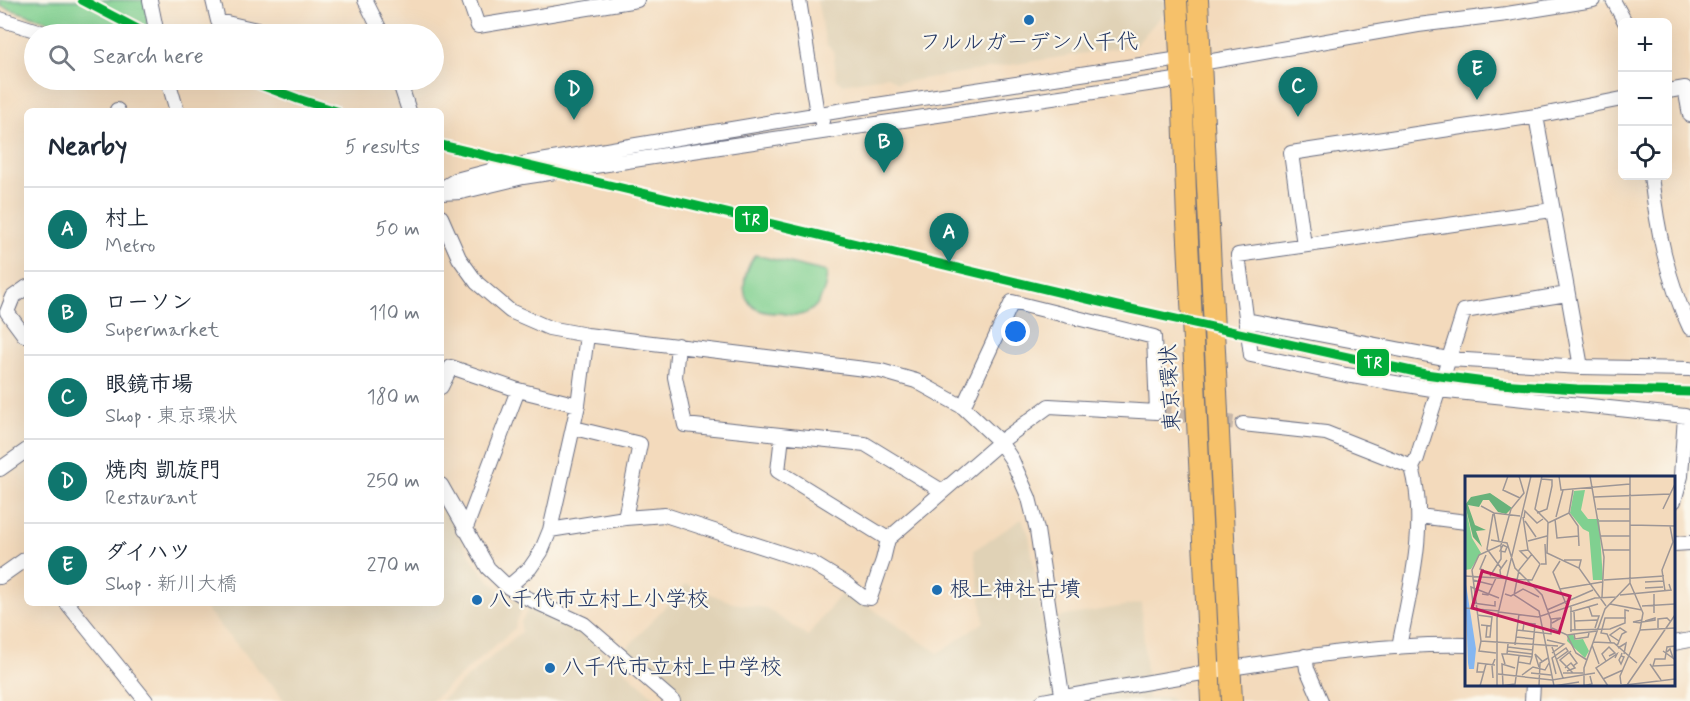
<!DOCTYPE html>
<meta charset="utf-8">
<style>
:root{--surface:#fff;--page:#f6f6f7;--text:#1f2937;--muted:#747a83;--line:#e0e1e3;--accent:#0f766e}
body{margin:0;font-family:Mynerve,"Klee One",sans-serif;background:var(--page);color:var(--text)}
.controls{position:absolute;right:18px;top:18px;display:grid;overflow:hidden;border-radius:9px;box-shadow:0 6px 24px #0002}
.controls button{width:54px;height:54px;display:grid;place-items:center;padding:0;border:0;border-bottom:2px solid var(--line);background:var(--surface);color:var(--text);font:30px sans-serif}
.you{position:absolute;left:1016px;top:332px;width:21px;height:21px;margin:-15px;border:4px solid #fff;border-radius:50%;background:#1a73e8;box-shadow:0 0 0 9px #1a73e833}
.badge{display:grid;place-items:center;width:39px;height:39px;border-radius:50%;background:var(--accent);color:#fff;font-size:20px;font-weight:700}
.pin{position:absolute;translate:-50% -50px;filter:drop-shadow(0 2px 3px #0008)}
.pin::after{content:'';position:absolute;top:32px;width:21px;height:18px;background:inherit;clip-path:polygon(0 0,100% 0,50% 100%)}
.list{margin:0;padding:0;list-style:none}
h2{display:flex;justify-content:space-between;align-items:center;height:78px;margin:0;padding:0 24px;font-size:26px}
h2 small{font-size:20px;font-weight:400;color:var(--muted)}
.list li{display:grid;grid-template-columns:39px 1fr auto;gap:18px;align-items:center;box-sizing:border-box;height:84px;padding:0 24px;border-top:2px solid var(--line)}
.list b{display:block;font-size:22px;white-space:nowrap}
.list p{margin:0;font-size:20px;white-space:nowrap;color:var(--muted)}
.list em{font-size:20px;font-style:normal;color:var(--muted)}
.icon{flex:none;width:33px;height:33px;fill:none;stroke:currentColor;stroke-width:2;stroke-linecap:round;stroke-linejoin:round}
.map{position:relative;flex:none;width:1690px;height:701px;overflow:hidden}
.search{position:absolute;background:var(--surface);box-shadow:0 6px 24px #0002;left:24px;top:24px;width:420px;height:66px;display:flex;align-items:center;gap:15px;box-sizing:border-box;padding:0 21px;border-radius:33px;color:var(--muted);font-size:22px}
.panel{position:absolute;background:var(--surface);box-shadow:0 6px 24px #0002;left:24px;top:108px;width:420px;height:498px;border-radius:9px}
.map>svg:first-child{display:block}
</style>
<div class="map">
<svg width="1690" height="701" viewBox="0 0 1690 701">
<rect width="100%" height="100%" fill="#fbf7ec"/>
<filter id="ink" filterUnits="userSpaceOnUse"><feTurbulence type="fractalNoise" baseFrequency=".0167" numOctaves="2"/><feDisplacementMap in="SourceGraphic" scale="12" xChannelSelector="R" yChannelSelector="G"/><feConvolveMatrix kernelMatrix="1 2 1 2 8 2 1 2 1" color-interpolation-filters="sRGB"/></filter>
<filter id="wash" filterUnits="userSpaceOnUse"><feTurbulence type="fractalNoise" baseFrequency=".008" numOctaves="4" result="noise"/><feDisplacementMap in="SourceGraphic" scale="24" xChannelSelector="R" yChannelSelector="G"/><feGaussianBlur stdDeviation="1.35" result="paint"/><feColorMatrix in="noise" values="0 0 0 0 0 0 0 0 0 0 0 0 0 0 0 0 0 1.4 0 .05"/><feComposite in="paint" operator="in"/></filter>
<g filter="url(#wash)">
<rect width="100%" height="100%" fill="#f3dabc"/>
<path fill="#e0d2b6" d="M817,0H1165L1166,10L1136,45L897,83L888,76L843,84L837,80L833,51L826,44Z
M441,504L476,565L489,580L509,598L525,605L516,621L515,628L431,701H285L201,603H441Z
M1022,519L1029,535L1042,620L1141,603L1148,699L1169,697L1174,701H681L624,651L686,584L733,603L766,608L808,636L844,590L938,653L984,622L974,550Z
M529,608L585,635L659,701H440L521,632V622Z"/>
<path fill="#80d090" stroke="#4e8077" stroke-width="1.5" d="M0,0H145L149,30L88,34L0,6Z
M755,255L827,272C826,289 820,312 799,315C793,316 786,314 780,313C774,313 767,313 762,311C736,302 743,273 755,255Z"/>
</g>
<g filter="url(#ink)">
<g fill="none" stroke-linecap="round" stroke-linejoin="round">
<path stroke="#c8b8a9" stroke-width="14" stroke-dasharray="14 7" stroke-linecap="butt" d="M1157,412L1243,424"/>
<defs>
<path id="minor" d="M150,0L157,34
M213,0L218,21L274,34
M365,0L382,34
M469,0L478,26L637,0
M799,0L817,114L822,121
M1613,0L1625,22
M0,19L47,34
M168,80L177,111
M399,80L409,111
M1668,91L1685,88L1690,115
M117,110L118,111
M1536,116L1581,367
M1651,176C1657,228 1667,280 1690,328
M441,189L456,180L505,167L850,109L1180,59L1201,63L1418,25L1507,14L1593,0
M441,193L461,192L523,177L666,155L1182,79L1201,63
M1552,210L1238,255L1251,355L1346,375L1438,390L1685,416L1681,476L1674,501
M441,217L459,258L477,283L510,311L549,328L587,335L881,371L916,381L963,407L1000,442L1012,460L1029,498L1037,530L1063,701
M1304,245L1291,153L1536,116L1622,99
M1246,320L1449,359L1581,367L1690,369
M24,335L7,312L13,297L27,287
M678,345L675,377L685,425L865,444L942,491
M441,387L451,367L518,390L578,405
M1243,424L1326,433L1412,467
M574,428L640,444L625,518
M782,436L778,471L888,539
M0,469L27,450
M441,485L488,568L508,587L525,597L584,624L673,701
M1419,516L1466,522
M465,530L518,390
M550,530L625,518L665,515L812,563L845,583L863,597L870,598L883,560L888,539L1000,442L1049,406L1157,412L1154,337L1012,302L963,407
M1674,544L1690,543
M0,577L27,558
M508,587L530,568L541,552L550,530L578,405L587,335
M67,603L146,701
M1674,643L1690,640
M1399,647C1410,588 1428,526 1412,467L1417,458C1432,409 1449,360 1464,311L1567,294
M1305,656L1307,669L1321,701
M1043,701C1106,689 1169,679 1231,668C1309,656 1388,643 1466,645
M1532,701L1533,684"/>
<path id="highway" d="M1177,0L1183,109L1187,221L1211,701
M1198,0L1232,701"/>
</defs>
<use href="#minor" stroke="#676b7f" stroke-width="16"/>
<use href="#highway" stroke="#676b7f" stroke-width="22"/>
<use href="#minor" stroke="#fff" stroke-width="14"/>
<use href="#highway" stroke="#f6c16b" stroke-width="20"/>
<defs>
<path id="metro-1" d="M82,0L147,34
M248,80L298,99L336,111
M441,145L1117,306L1425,374L1500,384L1577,389L1690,392"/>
</defs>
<use href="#metro-1" stroke="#fbf7ec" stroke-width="14"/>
<use href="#metro-1" stroke="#02ac39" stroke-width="9"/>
</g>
</g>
<g fill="#1f6fb2" stroke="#fbf7ec" stroke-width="2">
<circle cx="1029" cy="20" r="6"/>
<circle cx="937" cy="590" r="6"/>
<circle cx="477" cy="600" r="6"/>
<circle cx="550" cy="668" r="6"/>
</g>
<g text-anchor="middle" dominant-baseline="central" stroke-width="4.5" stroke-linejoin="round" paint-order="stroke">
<g font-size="22" fill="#1b2f5e" stroke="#fbf7ec" text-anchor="start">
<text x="1029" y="43" text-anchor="middle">フルルガーデン八千代</text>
<text x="949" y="590">根上神社古墳</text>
<text x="489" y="600">八千代市立村上小学校</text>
<text x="562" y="668">八千代市立村上中学校</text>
</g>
<g font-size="22" fill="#1b2f5e" stroke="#fbf7ec">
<text transform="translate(1171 388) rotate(-93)">東京環状</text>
</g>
</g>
<g transform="translate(1465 476)">
<rect width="210" height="210" fill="#f3dabc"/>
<path d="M120,14L116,34L123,43H134L138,104H128L124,56L118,53L105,37L109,15ZM0,28L7,62L16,77L6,93L0,94ZM108,158L110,164L118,163L124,175L120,182L102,165L103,159Z" fill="#80d090"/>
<path d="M25,17L47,32L41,38L33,36L24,24H18L14,31L3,29L10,49L21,54L11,55L17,71L8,61L0,29L6,21Z" fill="#68b27a"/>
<path d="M0,102L11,173L9,193H4L3,187Z" fill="#84b6f1"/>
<path fill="none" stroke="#9d9696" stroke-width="1.5" d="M43,0L38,14L55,22M54,0L59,17L46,33L36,69L14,79L7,94L16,165L93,170M77,0L70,33L83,46M94,0L96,14L165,8M125,0L139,81L137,121M108,14L104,37L83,47L82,77L114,92L141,130M129,21L205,18M16,30L29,37L34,66M132,33H165M198,33L210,8M29,37L55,40M72,37L82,33L87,10V4L77,3M104,37L113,50L114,70M28,38L22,73L36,92M91,41L98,14M59,42L60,35L72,47L78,43M90,43L92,62L114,60M60,45L71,61M134,45H165M165,49L210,50M136,60H165M26,64L42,67L50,92L77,119L86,144V158L52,154M63,65L82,60M38,69L42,71L40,76L35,75ZM63,74L55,75L63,83M138,74H165M67,78L54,94L49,119L74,135L89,210L114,206M99,84H116L114,92M95,85L88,96L101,128M76,88H81L80,68M19,94L15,93L21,79M0,100L67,104L75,88L63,74L58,41M25,100L36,83V70M36,103L35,94L42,84M8,104L28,109M139,104L199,100M180,106L199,105M180,112L198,111M95,113L137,106M200,115L197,94L208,66L205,50M17,118L23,119L31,102M40,118L46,120L58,113L74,121M155,119L206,114L204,108M30,125V130L8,127L6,111L34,122M145,128L177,134M177,130L210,128M124,131L127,140H134L130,152M0,132L34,135M82,134L128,114M34,136L73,141L130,122L152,121M105,136L133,128M109,136L110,154M189,137V118M12,139L27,141L26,150L16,149M86,143L96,142L87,147M109,145L132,144M177,146L190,144V142L180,145M177,147L168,146L177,144M22,150L21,161H25L26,150M87,152L102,159L132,155M193,152V143L202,142L206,146M105,154L145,153L160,147V134L164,135M175,154L210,152M106,156V131M109,158L110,163L123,161L124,157M102,159L111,177L122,184M51,161L69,163M82,164L99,168L87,177M16,165L14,175L31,177M128,166L149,167L172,187M146,167L142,158L136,157L140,142H161M50,169L54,138M127,169L134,188M151,169L153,168L154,165L157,158L161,156L155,152L145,159L154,165M210,170L202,171L200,183H190L188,190L210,189M43,171L68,174M87,171L98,202M153,172L161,167L159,178M42,175L67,178M106,175L95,184L108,197M198,175L208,182L205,173L202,176M104,176L112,187L108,190M42,178L67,181M156,180L159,181L156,188L154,184L156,180L157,177M141,185L137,178L144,171L150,177L144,180M53,186L65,188L67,181L70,148L59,147L58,154M40,188L37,178H42L43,168M185,188L196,204M74,191L70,178L77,185M100,192L106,187L110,192L102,195M19,196H12L13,187L30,189M66,197L86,199M98,197H118M33,198L87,204L130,197M91,198L87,182L101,172L103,175L92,183M57,199L68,191L80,194L84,187M28,202L27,190L30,183M138,203L158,194M156,208L155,200L175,154L178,137L165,107M38,209L37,188L50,192M162,209L210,139M15,210L21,188M32,210V142L66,0M35,210L50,208L54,180M74,210L75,187L83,182M117,210L127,208L125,200M119,210V192L140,133L165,107V0M143,210L131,192L152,178L150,182M152,210L210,203"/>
<path fill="#c2185b" fill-opacity="0.15" stroke="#c2185b" stroke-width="3" d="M17,95L105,120L94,157L7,132Z"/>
<rect width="210" height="210" fill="none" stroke="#1b2f5e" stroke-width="3"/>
</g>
<g stroke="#fbf7ec" stroke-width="2">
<rect x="734" y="205" width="35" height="28" rx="6" fill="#02ac39"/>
<rect x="1356" y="348" width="34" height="29" rx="6" fill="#02ac39"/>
</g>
<g font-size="16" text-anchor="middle" font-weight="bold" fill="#fff">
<text x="751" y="225">TR</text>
<text x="1373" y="368">TR</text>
</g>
</svg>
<div class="controls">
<button>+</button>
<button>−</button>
<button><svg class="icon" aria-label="locate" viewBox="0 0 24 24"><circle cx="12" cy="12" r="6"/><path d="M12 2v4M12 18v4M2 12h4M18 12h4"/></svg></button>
</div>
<div class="you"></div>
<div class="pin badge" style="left:949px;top:263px">A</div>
<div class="pin badge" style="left:884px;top:173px">B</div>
<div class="pin badge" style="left:1298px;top:117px">C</div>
<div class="pin badge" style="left:574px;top:120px">D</div>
<div class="pin badge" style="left:1477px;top:100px">E</div>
<div class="search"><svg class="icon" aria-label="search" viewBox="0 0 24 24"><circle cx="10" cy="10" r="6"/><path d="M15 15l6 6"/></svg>Search here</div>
<section class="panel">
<h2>Nearby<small>5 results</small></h2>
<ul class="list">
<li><span class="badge">A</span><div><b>村上</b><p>Metro</p></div><em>50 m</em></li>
<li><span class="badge">B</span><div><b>ローソン</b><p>Supermarket</p></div><em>110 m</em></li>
<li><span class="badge">C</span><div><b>眼鏡市場</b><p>Shop · 東京環状</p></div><em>180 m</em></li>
<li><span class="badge">D</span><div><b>焼肉 凱旋門</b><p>Restaurant</p></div><em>250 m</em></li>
<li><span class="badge">E</span><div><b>ダイハツ</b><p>Shop · 新川大橋</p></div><em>270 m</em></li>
</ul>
</section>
</div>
